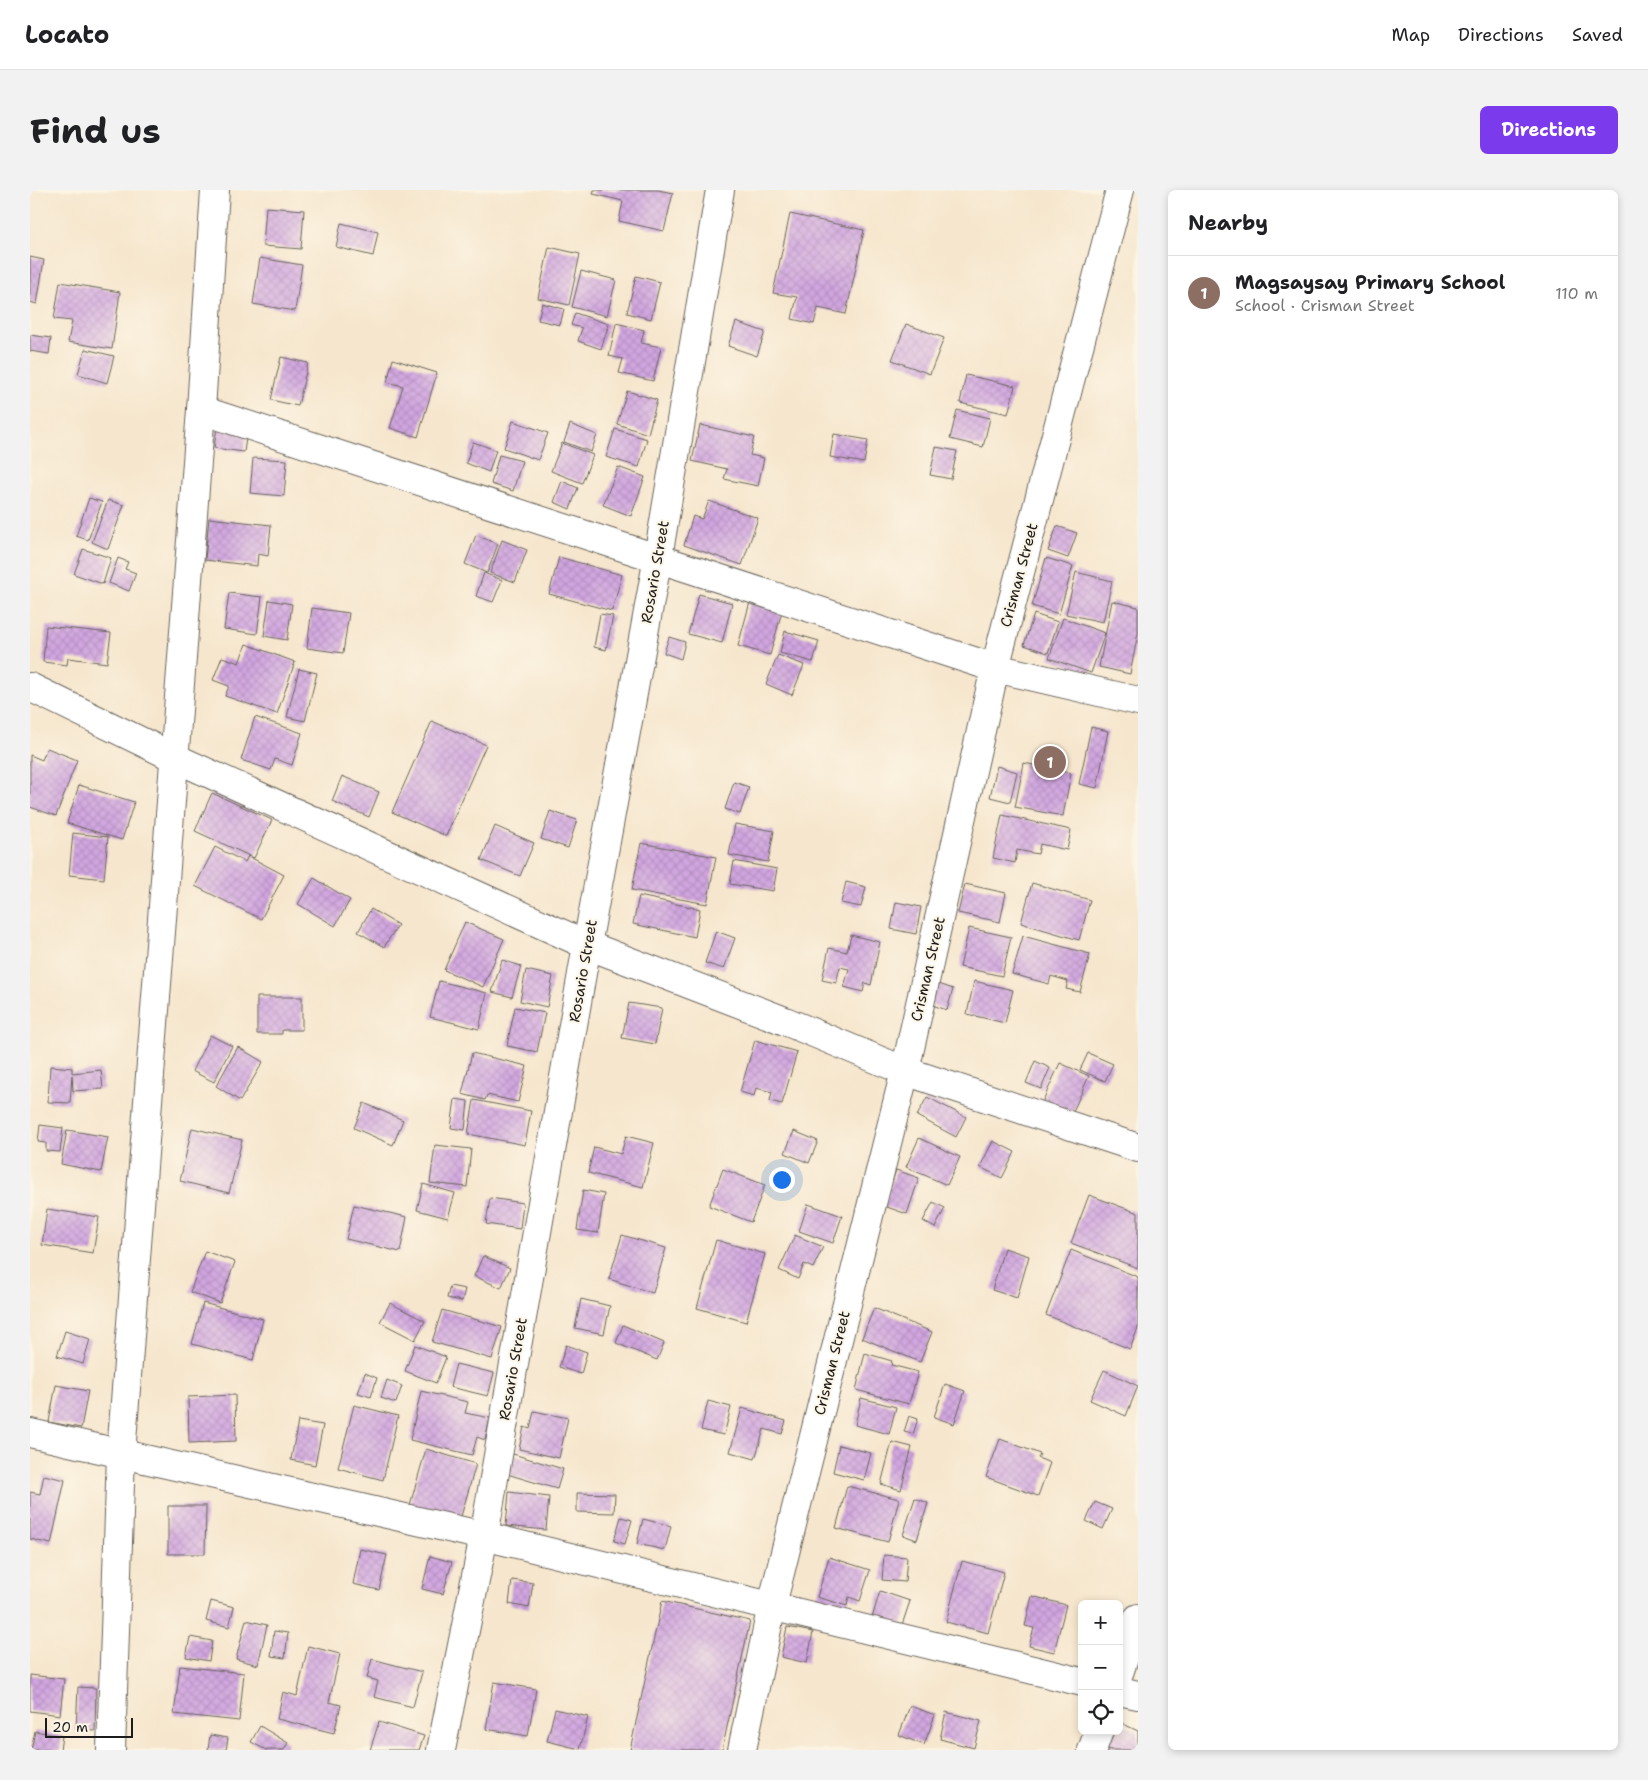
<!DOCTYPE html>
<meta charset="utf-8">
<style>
:root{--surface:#fff;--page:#f2f2f2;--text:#202124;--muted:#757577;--line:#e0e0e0;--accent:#7c3aed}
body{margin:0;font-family:"Shantell Sans",sans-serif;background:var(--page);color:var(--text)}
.controls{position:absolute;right:15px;bottom:15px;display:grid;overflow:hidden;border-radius:8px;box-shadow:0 2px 8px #0003}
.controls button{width:45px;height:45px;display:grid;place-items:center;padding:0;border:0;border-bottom:1px solid var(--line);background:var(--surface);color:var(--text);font:25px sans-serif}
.scale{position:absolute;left:15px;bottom:12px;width:88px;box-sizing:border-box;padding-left:5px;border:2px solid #1c1c1c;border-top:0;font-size:14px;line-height:18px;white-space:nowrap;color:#1c1c1c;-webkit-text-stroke:4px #fcf5e5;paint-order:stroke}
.you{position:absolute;left:751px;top:989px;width:18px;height:18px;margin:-12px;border:4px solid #fff;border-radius:50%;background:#1a73e8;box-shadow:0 0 0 8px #1a73e833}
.badge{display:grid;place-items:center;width:32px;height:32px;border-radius:50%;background:var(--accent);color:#fff;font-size:16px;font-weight:700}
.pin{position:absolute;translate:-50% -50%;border:2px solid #fff;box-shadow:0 1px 5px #0006}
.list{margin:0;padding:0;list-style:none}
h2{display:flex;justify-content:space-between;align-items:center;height:65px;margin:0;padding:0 20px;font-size:21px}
h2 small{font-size:16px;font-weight:400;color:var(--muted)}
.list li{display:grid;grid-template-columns:32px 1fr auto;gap:15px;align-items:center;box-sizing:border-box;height:75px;padding:0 20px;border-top:1px solid var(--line)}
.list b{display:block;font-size:19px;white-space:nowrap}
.list p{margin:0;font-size:16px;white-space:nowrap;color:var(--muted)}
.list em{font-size:16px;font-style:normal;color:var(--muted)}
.icon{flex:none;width:28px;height:28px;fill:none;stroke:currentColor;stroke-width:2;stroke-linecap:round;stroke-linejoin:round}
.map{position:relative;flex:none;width:1108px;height:1560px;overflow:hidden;border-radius:8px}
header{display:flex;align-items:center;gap:30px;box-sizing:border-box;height:70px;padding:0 25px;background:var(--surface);border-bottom:1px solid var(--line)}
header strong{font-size:24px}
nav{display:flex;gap:28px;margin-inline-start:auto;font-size:18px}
.intro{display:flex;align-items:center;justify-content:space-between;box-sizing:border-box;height:120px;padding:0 30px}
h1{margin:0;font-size:35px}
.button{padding:12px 22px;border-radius:8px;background:var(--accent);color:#fff;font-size:18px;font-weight:700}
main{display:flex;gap:30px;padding:0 30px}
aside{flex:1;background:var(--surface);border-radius:8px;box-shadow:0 2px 8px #0003}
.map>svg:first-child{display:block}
</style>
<header>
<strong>Locato</strong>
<nav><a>Map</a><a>Directions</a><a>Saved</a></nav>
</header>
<div class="intro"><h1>Find us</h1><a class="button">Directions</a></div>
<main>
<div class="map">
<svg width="1108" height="1560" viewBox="0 0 1108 1560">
<defs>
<pattern id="building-cross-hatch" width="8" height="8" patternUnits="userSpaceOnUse" patternTransform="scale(1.25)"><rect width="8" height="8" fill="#d1a6e0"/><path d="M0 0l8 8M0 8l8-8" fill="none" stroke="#b38ec0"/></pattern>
</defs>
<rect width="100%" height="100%" fill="#fcf5e5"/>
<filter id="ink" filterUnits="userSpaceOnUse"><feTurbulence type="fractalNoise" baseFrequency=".02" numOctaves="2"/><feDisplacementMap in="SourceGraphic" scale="10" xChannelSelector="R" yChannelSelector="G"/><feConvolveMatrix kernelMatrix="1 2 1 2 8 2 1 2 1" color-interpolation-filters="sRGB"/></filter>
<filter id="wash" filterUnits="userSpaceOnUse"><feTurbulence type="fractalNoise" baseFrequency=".0096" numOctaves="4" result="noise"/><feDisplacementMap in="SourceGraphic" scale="20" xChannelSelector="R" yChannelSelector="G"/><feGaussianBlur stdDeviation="1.12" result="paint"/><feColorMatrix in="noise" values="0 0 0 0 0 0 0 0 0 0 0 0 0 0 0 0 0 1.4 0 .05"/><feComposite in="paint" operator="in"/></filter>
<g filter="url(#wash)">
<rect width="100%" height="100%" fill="#f6e6cd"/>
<g id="blocks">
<path fill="url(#building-cross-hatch)" d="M564,0H628L643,3L634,41L589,31L593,11L563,4Z
M236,17L274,20L271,59L233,56Z
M760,24L834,40L816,124L788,118L784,134L762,129L767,107L743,103Z
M311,33L348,42L343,66L306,57Z
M519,57L550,64L539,115L508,108Z
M0,67L14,70L7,114L0,112Z
M230,68L272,75L265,121L223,114Z
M551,81L586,90L577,126L542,117Z
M606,86L630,92L621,129L597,123Z
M30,92L90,102L82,159L38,152L42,131L24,129Z
M512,113L534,119L530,135L508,130Z
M545,123L579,134L571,159L548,151L552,138L541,135Z
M706,132L735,142L727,166L698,156Z
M586,133L614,140L611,153L631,157L623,191L589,183L593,169L579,166Z
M876,134L914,148L900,184L862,170Z
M0,145L21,148L19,164L0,161Z
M55,159L84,166L77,193L48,184Z
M251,167L278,173L268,216L241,210Z
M363,169L407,183L388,247L360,238L373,196L357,192Z
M936,185L985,196L978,224L930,213Z
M597,201L627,210L618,244L587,234Z
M927,220L960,228L953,257L920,249Z
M483,231L518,243L508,270L474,258Z
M540,234L567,245L561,262L534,252Z
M670,235L724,247L720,265L734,268L728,296L694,289L697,279L662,271Z
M187,237L217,241L214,262L184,258Z
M585,239L617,249L609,277L576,267Z
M804,244L838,250L834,273L800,267Z
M443,252L466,260L459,282L436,273Z
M532,253L563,265L552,293L521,281Z
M906,257L927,261L921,289L900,285Z
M469,265L492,271L483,301L461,294Z
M223,268L257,270L254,306L220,303Z
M588,277L615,287L601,326L573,315Z
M532,291L548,298L540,319L524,312Z
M59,308L72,312L58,350L46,346Z
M78,310L94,315L78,359L62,352Z
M679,311L728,328L712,375L654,355L663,326L672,329Z
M179,328L241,335L238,366L228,364L227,376L175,370Z
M1027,336L1047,343L1038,368L1018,361Z
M446,345L468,354L457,383L435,374Z
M472,350L497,360L485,392L460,383Z
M53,359L81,368L73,394L44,384Z
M529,367L592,385L582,421L519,404Z
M88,368L98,372L95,379L106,383L99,401L79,393Z
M1016,368L1043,376L1029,424L1002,416Z
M1046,382L1082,391L1073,432L1036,424Z
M454,383L472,390L463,412L446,406Z
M199,403L232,407L227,444L194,439Z
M669,404L702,413L692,453L658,444Z
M239,410L262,414L257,450L234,446Z
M1082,411L1108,417V443L1100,484L1069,477Z
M720,412L752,421L740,465L708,456Z
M282,418L319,423L313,463L277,458Z
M570,424L583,426L576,460L564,457Z
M1004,424L1028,432L1018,463L994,455Z
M1033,428L1075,443L1061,483L1019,468Z
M16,436L81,443L77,473L38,468L37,475L13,472Z
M755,441L789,451L783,472L750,463Z
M639,447L655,452L651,469L634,463Z
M216,454L265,472L247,524L195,506L199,496L183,490L192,467L209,473Z
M748,465L774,475L762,505L736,494Z
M269,479L287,483L275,531L257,527Z
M225,527L272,543L262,575L245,569L241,580L211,570Z
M402,531L456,555L416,646L362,622Z
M1061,537L1078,541L1067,598L1049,594Z
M17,558L47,570L26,626L0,617V565L12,570Z
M994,573L1041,583L1033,626L985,617Z
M967,576L987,582L980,612L960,607Z
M312,586L349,602L339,627L302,611Z
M704,592L719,597L710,624L695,619Z
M49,595L104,612L92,650L37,633Z
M182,603L242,630L224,668L165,641Z
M520,621L547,630L538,658L511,649Z
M972,625L1041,640L1037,660L1010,654L1008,664L987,660L985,673L963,668Z
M705,634L744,641L738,672L699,665Z
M465,636L504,653L490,686L451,670Z
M43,643L78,647L74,689L39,685Z
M611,653L686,667L677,714L602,700Z
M185,657L215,672L218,666L254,685L231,729L165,696Z
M704,671L747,679L743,701L700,694Z
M284,688L320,710L305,736L268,714Z
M816,692L836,697L831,717L811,713Z
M1002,693L1060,710L1049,750L991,733Z
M935,694L976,703L970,732L928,723Z
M609,706L670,719L665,747L603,734Z
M866,712L891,717L886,744L861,739Z
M341,719L368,735L354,757L328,742Z
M435,732L474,749L453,797L414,780Z
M939,738L981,747L972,786L930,777Z
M686,741L705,748L694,779L675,773Z
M821,745L850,752L841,795L835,793L833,802L814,797L819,779L810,777L806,793L792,790L799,758L817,762Z
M993,746L1060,764L1050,802L1036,799L1038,791L1021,786L1019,794L982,784Z
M472,770L491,776L482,807L462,802Z
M496,780L523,786L517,817L490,811Z
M409,791L457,803L449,839L400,827Z
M944,791L983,800L975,833L937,824Z
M906,793L923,799L917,820L899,814Z
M227,807H272V840H252V844H227Z
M599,813L632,818L625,854L592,848Z
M485,817L515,823L507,862L477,856Z
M180,845L202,856L184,892L162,881Z
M725,850L767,862L752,914L740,911L742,902L726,898L724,906L710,902Z
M208,857L233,872L210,911L186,896Z
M442,863L497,876L488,912L457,905L455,910L432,904Z
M1058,863L1083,874L1075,891L1050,880Z
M1005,871L1020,878L1011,899L996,893Z
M1030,873L1059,886L1040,928L1011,915Z
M20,876L42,878V883L71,880L73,899L43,901L42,885L40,913L18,912Z
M897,907L936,927L926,947L887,926Z
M425,909L438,911L435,940L421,938Z
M444,910L501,921L495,955L438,944Z
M334,913L373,930L363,955L324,938Z
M10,935L33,938L30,962L16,961V953L8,952Z
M162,938L212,950L199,1003L150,991Z
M37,940L78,947L71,982L31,974Z
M764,941L788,951L779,973L755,963Z
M596,946L624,953L613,997L558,983L564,957L591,964Z
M889,948L930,967L917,995L876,977Z
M963,951L985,962L972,988L950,977Z
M405,955L441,959L437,997L400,993Z
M693,979L735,995L721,1032L679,1016Z
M866,980L889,988L877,1024L854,1016Z
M393,994L425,1003L418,1028L387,1020Z
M553,1000L574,1004L568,1043L547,1040Z
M1059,1005L1108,1023V1078L1041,1053Z
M460,1008L493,1013L490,1039L456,1034Z
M903,1012L915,1018L905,1038L893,1031Z
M778,1014L812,1026L803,1053L769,1041Z
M324,1015L377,1027L370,1062L316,1049Z
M17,1019L69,1027L63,1063L12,1055Z
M592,1045L636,1058L623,1103L579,1089Z
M765,1045L793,1057L783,1078L774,1074L768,1089L749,1080Z
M686,1050L735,1064L716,1132L667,1118Z
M974,1058L999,1066L987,1108L962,1100Z
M1041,1060L1108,1087V1138L1100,1159L1016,1125Z
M175,1061L205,1072L190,1113L160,1102Z
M453,1066L480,1078L471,1098L444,1086Z
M420,1096L435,1099L432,1111L417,1108Z
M551,1109L580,1116L574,1144L545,1138Z
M173,1113L233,1129L223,1170L162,1154Z
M360,1113L395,1131L385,1150L350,1132Z
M844,1118L902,1142L890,1172L832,1148Z
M412,1120L472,1137L462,1169L402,1152Z
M593,1135L634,1153L627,1170L586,1153Z
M35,1141L60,1149L53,1174L27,1166Z
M385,1155L416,1167L406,1193L375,1181Z
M536,1155L557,1162L551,1184L529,1177Z
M835,1163L862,1171L861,1175L888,1182L879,1214L826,1200Z
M426,1174L464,1183L458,1206L420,1197Z
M1074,1180L1108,1196L1096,1226L1060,1210Z
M335,1183L347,1188L341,1207L328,1203Z
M357,1190L372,1196L366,1213L351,1208Z
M915,1194L935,1201L924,1234L904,1227Z
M26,1195L58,1201L51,1238L19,1232Z
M391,1201L438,1212L435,1223L460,1228L455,1250L447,1247L442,1265L380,1250Z
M205,1205L206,1251L159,1253L158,1207Z
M831,1208L866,1217L859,1244L825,1235Z
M678,1211L701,1217L694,1245L671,1240Z
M324,1215L368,1226L353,1290L308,1278Z
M712,1218L756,1231L752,1244L734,1239L725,1269L700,1262Z
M504,1221L538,1228L529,1268L489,1259L494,1237L500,1239Z
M879,1226L888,1229L883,1244L874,1242Z
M268,1231L293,1235L285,1275L261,1270Z
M970,1249L1010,1264L1008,1268L1020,1273L1008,1306L956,1287Z
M862,1252L882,1257L871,1300L851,1294Z
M809,1255L841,1263L834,1290L803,1282Z
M396,1259L446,1274L430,1330L380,1315Z
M483,1264L533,1279L527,1299L477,1284Z
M14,1285L35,1290L21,1354L0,1349V1302L10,1304Z
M817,1296L869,1309L858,1352L806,1338Z
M479,1302L519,1307L516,1340L476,1336Z
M547,1303L585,1304L584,1323L547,1322Z
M885,1308L898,1313L887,1350L873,1345Z
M1065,1312L1082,1319L1073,1339L1056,1331Z
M138,1316H176L175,1364H138Z
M591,1327L602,1330L595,1354L584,1351Z
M613,1329L641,1336L635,1360L607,1354Z
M330,1359L357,1365L349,1400L323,1394Z
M854,1365L877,1367L875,1392L852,1390Z
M400,1366L422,1372L413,1404L392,1399Z
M799,1367L840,1380L830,1411L819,1407L817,1416L787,1407Z
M932,1371L974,1382L958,1443L916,1432Z
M482,1390L503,1393L499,1418L479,1414Z
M850,1401L880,1411L871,1438L842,1428Z
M1002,1406L1036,1415L1024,1462L999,1456L1004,1438L995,1436Z
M181,1411L204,1417L199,1437L176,1431Z
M632,1411L720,1431L692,1560H600Z
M216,1430L237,1435L228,1475L206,1469Z
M757,1437L783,1442L777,1473L751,1467Z
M244,1441L258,1443L255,1468L241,1466Z
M160,1447L182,1451L179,1471L156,1467Z
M278,1456L310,1464L299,1512L311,1515L304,1543L247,1529L253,1502L267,1506Z
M342,1469L392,1482L383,1517L344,1507L348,1491L337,1488Z
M150,1476L214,1483L209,1531L144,1524Z
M0,1485L34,1489L30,1525L0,1521Z
M464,1492L506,1499L498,1546L456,1539Z
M48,1497L66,1498L65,1541L46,1540Z
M880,1516L905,1525L894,1555L869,1545Z
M525,1519L558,1527L550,1559L517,1551Z
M916,1522L951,1531L944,1558L910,1549Z
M349,1532L394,1546L389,1560H340Z
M1089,1532L1108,1541V1560H1080L1072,1556L1078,1541H1089Z
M230,1536L258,1553L254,1560H236L221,1552Z
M5,1541L32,1546L30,1560H1Z
M180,1545L198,1548L196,1560H178Z"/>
</g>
</g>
<g filter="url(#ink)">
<use href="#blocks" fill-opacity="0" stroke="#68635a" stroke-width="1"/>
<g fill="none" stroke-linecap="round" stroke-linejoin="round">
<defs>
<path id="minor" d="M171,220L965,478L1108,511
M0,497L143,567L557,755L755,831L875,881L1108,958
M0,1243L454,1346L1052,1492
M1089,1501L1108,1505
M411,1560L454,1346L557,755L628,367L690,0
M712,1560L742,1415L875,881L965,478L1090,0"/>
<path id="tertiary" d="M1089,1483L1108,1428
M81,1560L91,1264L171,220L185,0
M1062,1560L1069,1541"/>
</defs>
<use href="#minor" stroke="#68635a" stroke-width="30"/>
<use href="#tertiary" stroke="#68635a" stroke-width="30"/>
<use href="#minor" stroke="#fff" stroke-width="28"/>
<use href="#tertiary" stroke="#fff" stroke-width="28"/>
</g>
</g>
<g text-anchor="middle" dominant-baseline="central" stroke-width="4" stroke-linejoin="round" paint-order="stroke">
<g font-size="15" fill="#1c1c1c" stroke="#fcf5e5">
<text transform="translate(625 382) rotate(-80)">Rosario Street</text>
<text transform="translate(989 385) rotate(-75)">Crisman Street</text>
<text transform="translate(898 779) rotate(-77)">Crisman Street</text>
<text transform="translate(553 781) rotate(-80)">Rosario Street</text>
<text transform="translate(802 1173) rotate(-76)">Crisman Street</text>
<text transform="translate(483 1179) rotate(-80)">Rosario Street</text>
</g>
</g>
</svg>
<div class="controls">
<button>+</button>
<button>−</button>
<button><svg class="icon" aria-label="locate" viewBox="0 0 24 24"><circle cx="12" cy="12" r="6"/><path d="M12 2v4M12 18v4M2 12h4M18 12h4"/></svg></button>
</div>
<div class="scale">20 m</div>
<div class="you"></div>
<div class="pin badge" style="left:1020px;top:572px;background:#8d6e63">1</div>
</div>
<aside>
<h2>Nearby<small></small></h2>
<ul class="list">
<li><span class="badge" style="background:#8d6e63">1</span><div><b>Magsaysay Primary School</b><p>School · Crisman Street</p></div><em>110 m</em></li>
</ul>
</aside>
</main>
